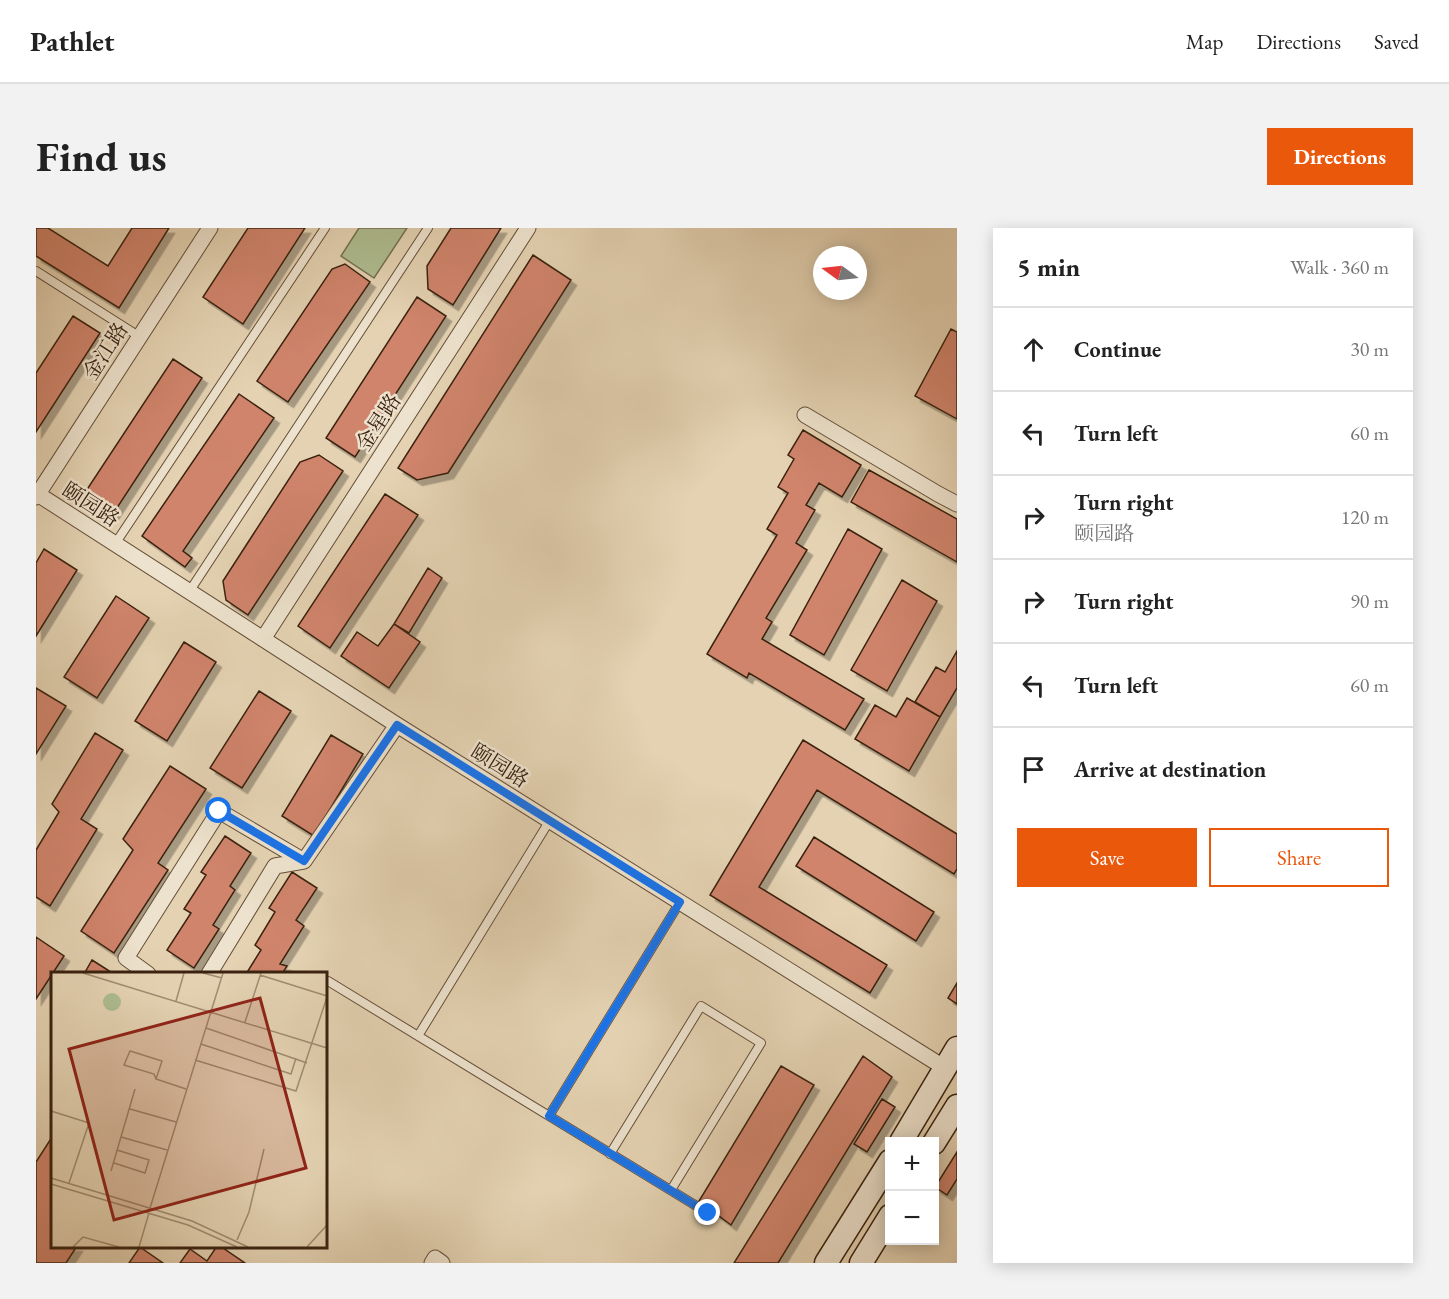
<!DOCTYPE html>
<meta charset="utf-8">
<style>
:root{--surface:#fff;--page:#f2f2f2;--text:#222;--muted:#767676;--line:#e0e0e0;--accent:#ea580c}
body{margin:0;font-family:"EB Garamond","Noto Serif SC",serif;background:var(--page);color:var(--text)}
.controls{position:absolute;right:18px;bottom:18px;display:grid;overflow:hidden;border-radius:0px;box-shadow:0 3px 15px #0003}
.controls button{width:54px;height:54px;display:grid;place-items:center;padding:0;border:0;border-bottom:2px solid var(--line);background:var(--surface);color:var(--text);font:30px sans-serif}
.compass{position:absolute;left:777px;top:18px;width:54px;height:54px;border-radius:50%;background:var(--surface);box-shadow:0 3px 15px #0003;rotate:285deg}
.stop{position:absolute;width:18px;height:18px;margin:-14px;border:4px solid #1a73e8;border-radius:50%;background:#fff}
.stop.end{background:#1a73e8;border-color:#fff;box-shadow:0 2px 6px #0008}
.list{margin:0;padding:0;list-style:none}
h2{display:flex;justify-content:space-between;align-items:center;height:78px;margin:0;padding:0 24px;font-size:26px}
h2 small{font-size:20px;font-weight:400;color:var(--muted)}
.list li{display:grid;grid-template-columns:39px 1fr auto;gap:18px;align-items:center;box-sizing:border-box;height:84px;padding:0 24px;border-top:2px solid var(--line)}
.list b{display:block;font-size:22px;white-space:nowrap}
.list p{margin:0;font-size:20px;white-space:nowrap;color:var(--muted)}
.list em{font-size:20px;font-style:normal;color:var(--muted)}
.actions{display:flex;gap:12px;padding:18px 24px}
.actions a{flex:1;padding:14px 0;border:2px solid var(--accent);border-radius:0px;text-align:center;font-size:21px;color:var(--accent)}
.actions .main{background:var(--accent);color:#fff}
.icon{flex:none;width:33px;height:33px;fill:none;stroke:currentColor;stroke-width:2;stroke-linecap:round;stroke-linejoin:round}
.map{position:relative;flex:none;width:921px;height:1035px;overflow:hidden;border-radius:0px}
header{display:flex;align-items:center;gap:36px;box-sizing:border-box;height:84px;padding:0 30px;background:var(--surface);border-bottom:2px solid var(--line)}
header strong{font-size:28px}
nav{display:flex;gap:33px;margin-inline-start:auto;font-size:21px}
.intro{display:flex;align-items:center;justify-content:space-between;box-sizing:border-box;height:144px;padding:0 36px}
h1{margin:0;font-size:42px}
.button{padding:15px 27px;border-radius:0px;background:var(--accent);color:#fff;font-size:21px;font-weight:700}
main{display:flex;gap:36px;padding:0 36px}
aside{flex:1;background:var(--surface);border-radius:0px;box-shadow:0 3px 15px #0003}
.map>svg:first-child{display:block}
</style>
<header>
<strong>Pathlet</strong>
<nav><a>Map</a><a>Directions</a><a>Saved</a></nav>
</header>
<div class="intro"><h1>Find us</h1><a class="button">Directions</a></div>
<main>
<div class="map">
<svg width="921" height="1035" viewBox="0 0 921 1035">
<defs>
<filter id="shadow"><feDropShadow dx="5.5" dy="5.5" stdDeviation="0" flood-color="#0004"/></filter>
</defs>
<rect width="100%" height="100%" fill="#e4d2b2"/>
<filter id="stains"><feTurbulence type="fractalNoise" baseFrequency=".00333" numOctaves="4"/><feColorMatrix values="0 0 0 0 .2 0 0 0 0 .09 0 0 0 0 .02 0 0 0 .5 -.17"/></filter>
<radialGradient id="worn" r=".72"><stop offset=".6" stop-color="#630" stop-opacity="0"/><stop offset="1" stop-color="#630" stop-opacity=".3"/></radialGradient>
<path fill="#aebd90" stroke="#747050" stroke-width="1.5" d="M323,0H371L338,50L305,28Z"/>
<path fill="#d0846c" stroke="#3a2210" stroke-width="1.5" filter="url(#shadow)" d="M0,0H12L72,38L96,0H133L83,80L0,28Z
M212,0H269L207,96L167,69Z
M415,0H465L417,77L392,61L391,38Z
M497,27L535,52L412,245L381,252L362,240Z
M309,36L334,54L252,174L221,153L296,41Z
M381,69L410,88L319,229L290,210Z
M37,88L64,105L0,204V145Z
M915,101L921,104V191L879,168Z
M137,131L166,150L75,289L46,269Z
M203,166L238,190L147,323L156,330L149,339L106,308Z
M767,202L825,237L806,269L783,255L770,277L779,282L760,315L771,322L730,390L736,394L726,411L828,471L809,502L713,445L711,450L671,426L741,307L731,301L752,265L742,259L758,231L752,227Z
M283,227L307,243L212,387L190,372L187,353L264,234Z
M833,242L921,291V334L815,274Z
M349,266L382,287L294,420L262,398Z
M812,301L846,321L788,427L754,407Z
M8,321L41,342L0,408V335Z
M392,340L406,350L373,405L358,396Z
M866,352L901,373L851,463L815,442Z
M80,368L113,390L61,470L28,449Z
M358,396L384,414L353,460L305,428L321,404L342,418Z
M148,414L180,434L131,513L99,493Z
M921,423V460L904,489L879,474L900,439L909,444Z
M0,460L30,478L0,526Z
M223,463L255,483L206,560L174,540Z
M871,470L904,489L873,543L819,511L839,477L860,489Z
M59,505L87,522L45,591L61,601L14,678L0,669V622L23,584L16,576Z
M295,507L327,526L278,608L246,588Z
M767,512L921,606V641L918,646L781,562L723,659L851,737L834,765L674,667Z
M134,538L170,561L122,635L132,642L78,725L45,703L97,622L87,611Z
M189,608L215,625L194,658L199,662L177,697L183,701L158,740L131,722L155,685L148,681L170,647L165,644Z
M778,609L898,684L880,713L760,638Z
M256,644L281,660L260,692L268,698L244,736L251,738L246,746H210L225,722L219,717L239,684L233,680Z
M0,709L28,728L0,771Z
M56,732L78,746H48Z
M921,755V776L912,770Z
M827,828L856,849L742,1035H698Z
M745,838L778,857L695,997L663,973Z
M846,871L859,879L831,924L818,916Z
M16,909V1018H41L30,1035H0V934Z
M921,924V951L911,967L899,959Z
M181,1018H184L209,1035H144L154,1021L171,1033Z
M104,1019L127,1035H93Z"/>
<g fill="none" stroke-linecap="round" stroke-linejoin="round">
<defs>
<path id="lane" d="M0,43L104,109
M79,316L289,0
M153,364L392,0
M292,753L672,985
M382,808L514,592
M513,888L644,674
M574,926L665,778L725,815L635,962"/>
<path id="street" d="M769,187L902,266L921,276
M0,265L361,497L909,840
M0,269L174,0
M227,411L492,0
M112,746L90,730L183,583L268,633
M173,746L239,638L268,633L361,497
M396,1035L399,1030L406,1035"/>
<path id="secondary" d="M865,914L921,820
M898,915L921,878
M790,1035L854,933
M825,1035L854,988"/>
</defs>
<use href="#lane" stroke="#644e38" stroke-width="10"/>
<use href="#street" stroke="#644e38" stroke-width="17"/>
<use href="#secondary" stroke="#3a2210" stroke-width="25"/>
<use href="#lane" stroke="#ede2cd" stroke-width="8"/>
<use href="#street" stroke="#ede2cd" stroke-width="15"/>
<use href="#secondary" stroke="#ede2cd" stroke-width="22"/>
</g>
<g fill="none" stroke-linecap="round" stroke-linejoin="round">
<path stroke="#1a73e8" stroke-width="8" d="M183,583L268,633L361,497L644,674L513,888L672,985"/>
</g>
<g text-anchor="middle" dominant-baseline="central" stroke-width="5" stroke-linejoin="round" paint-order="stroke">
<g font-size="21" fill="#3a2210" stroke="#ede2cd">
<text transform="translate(69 123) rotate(-57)">金江路</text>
<text transform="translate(342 194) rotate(-57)">金星路</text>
<text transform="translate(55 276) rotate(33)">颐园路</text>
<text transform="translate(464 537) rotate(32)">颐园路</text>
</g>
</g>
<g transform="translate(15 744)">
<rect width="276" height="276" fill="#e4d2b2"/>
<path d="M52 30a9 9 0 1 1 18 0a9 9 0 1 1-18 0Z" fill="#aebd90"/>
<path fill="none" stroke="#a08c71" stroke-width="1.5" d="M32,1L276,76M152,1L171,6M209,3L276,24M125,29L133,1M194,50L210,1M155,56L256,91M150,72L240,102L245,86M144,88L245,119L276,25M105,107L103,102L73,93L79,79L111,89L105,107L135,117M79,137L125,150M0,139L38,151L18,211M70,165L116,178M63,191L94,201L98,188L66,178M60,199L84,117M0,206L141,249L197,275M0,212L137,253L186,275M99,236L172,1M186,268L198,240L213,177M22,275L32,265L68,275M88,275L98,241M256,275L276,253"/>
<path fill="#8f2418" fill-opacity="0.15" stroke="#8f2418" stroke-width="3" d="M209,26L255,196L63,248L18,77Z"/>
<rect width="276" height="276" fill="none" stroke="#3a2210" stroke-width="3"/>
</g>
<rect width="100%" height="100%" filter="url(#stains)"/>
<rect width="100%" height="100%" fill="url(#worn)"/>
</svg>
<div class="controls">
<button>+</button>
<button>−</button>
</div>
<svg class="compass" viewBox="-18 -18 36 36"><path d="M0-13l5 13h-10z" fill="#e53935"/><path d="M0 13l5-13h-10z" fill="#767676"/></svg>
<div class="stop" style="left:183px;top:583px"></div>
<div class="stop end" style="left:672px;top:985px"></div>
</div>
<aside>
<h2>5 min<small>Walk · 360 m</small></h2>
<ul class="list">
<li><svg class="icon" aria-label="ahead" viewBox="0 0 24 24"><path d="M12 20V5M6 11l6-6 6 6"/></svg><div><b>Continue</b></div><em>30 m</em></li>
<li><svg class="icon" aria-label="left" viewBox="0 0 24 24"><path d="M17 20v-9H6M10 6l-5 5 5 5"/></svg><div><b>Turn left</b></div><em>60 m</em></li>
<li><svg class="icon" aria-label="right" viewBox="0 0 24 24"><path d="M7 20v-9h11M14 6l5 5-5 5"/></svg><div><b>Turn right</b><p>颐园路</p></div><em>120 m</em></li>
<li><svg class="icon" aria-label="right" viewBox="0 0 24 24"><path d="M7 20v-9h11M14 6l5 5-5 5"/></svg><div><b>Turn right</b></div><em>90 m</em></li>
<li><svg class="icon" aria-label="left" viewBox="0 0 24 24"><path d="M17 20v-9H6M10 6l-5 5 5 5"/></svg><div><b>Turn left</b></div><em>60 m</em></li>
<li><svg class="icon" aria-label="arrive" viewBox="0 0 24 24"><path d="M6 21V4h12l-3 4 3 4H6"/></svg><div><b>Arrive at destination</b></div></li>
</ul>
<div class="actions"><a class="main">Save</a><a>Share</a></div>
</aside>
</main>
